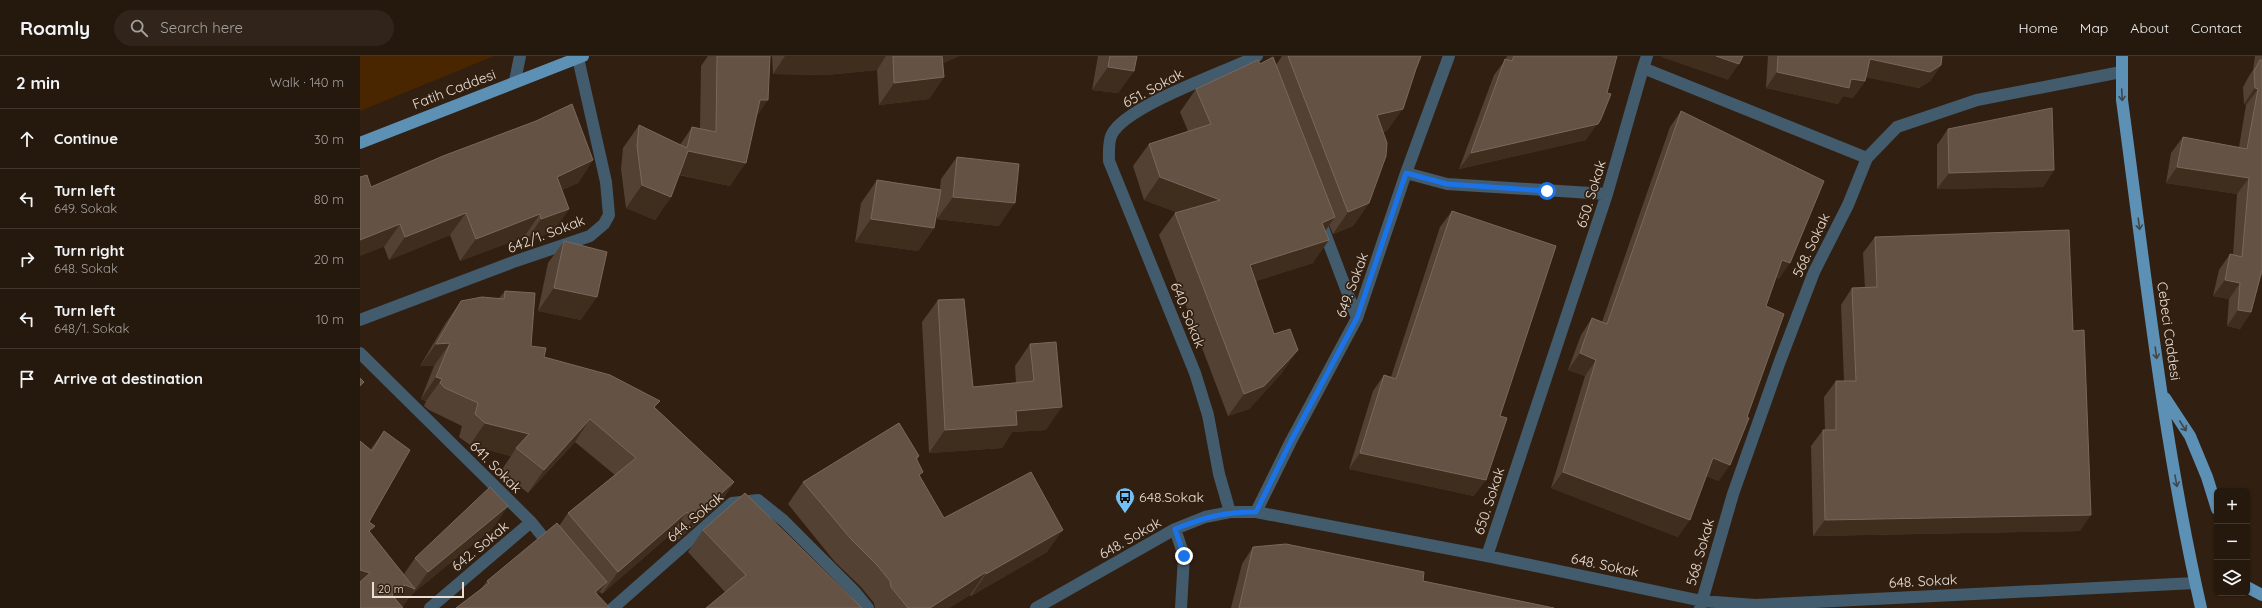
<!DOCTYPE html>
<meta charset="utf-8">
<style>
:root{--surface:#25180d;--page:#31251b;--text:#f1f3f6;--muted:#a3a09d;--line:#42372e}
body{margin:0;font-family:Quicksand,sans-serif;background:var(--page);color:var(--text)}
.controls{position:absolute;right:12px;bottom:12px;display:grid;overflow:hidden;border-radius:6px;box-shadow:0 1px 3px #0004}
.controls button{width:36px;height:36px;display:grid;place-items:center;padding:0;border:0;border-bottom:1px solid var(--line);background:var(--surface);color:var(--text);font:20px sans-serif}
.scale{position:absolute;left:12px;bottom:10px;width:92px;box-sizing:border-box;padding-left:4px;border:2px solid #eaded5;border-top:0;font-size:11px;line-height:14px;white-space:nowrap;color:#eaded5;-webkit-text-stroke:3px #312011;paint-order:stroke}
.stop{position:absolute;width:12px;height:12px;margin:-9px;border:3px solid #1a73e8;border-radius:50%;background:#fff}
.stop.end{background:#1a73e8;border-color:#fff;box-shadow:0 1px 4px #0008}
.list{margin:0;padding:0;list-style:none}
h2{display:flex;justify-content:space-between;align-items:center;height:52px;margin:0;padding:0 16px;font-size:17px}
h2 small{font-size:13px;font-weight:400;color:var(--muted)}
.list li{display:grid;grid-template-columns:26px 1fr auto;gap:12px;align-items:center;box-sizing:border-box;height:60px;padding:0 16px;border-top:1px solid var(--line)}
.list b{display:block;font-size:15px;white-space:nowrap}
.list p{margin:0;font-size:13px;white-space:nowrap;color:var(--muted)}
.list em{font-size:13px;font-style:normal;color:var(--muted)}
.icon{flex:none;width:22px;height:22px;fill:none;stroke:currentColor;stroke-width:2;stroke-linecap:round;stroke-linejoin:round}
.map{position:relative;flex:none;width:1902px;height:552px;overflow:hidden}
header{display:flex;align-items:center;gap:24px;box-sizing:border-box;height:56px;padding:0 20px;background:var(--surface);border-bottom:1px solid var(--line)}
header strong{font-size:19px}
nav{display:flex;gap:22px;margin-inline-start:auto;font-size:14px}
.search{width:280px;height:36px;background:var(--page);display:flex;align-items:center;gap:10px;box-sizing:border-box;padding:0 14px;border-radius:22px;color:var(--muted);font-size:15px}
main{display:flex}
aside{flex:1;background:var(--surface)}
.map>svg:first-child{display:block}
</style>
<header>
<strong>Roamly</strong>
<div class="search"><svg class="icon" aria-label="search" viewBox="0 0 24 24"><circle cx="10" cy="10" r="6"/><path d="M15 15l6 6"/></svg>Search here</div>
<nav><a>Home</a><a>Map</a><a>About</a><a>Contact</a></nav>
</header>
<main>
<aside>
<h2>2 min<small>Walk · 140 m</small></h2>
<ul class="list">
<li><svg class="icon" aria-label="ahead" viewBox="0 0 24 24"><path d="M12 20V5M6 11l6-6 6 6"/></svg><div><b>Continue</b></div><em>30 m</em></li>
<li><svg class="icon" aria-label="left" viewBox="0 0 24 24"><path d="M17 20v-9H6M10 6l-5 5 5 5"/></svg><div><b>Turn left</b><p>649. Sokak</p></div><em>80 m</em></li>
<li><svg class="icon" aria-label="right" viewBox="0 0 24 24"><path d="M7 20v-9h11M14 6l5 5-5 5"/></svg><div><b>Turn right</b><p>648. Sokak</p></div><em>20 m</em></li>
<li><svg class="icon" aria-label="left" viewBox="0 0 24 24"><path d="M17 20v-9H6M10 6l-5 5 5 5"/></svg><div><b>Turn left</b><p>648/1. Sokak</p></div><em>10 m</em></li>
<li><svg class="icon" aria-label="arrive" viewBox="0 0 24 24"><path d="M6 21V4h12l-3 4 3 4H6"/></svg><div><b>Arrive at destination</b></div></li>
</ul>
</aside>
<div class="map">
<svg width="1902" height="552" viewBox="0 0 1902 552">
<rect width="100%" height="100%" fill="#312011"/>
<path fill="#492600" d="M0,0H134L0,55Z"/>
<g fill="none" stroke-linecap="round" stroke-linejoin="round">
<path stroke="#425b6d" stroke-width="12" d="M1283,12L1287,0
M155,25L160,0
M1046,117L1087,128L1247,138
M963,172L997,262
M0,264L156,205L230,180L244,168L249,159L246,126L218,2
M0,297L171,466L192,492
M870,456L859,418L848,359L835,317L749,105C749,97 748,85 752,78C767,49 866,16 897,0
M896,456L931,385L997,262L1046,117L1089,0
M815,473L824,500L821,552
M1127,500L1247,138L1283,12L1507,102
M70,552L171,466
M253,552L372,447L398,444L423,464L495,536L508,552
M676,552L815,473L845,461L870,456H896L1127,500L1342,545L1395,549L1835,527
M1340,552L1373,438L1420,305L1454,216L1488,149L1507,102L1537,71L1617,44L1761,16"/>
<path stroke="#5c90b5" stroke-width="12" d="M1762,0V44C1785,213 1803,385 1841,552
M0,87L223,0
M1805,342L1830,380L1847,421L1857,453
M1887,531L1902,539"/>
</g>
<path fill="#534233" d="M348,0H410L396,60L370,130L319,119L311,141L295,164L266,152L261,113L263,92L279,69L320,89L332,71L340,73L341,10Z
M412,0H599L583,7L584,21L569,43L519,49L517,14L466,19L413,18Z
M738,0H777L774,15L758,37L732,34Z
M922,0H1061L1027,75L1023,76L1009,147L993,170L973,178L969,169L965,175L953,207L896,225L922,317L889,353L868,360L799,179L815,157L816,156L784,144L773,110L789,88L828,75L820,56L836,33L900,8L916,9Z
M1147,0H1257L1226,84L1099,113L1134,19L1146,3Z
M1408,0H1582L1581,9L1570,25L1559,32L1506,21L1505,25L1493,42L1483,40L1478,48L1406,32Z
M1895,0H1902V220L1901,219L1891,256L1880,273L1867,270L1869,243L1853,240L1859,214L1870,198L1873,199L1877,138L1806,127L1811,97L1823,81L1879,91L1886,49L1884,48L1883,31L1889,20L1893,14Z
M1321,55L1419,223L1416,222L1406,250L1359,425L1346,420L1318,481L1191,432L1225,320L1208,314L1221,279L1232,262L1242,266L1310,71Z
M1588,73L1694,114L1683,131L1577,133V89Z
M597,101L639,170L577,163L579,141L574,172L558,195L495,186L501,147L517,124L580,133L581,123Z
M233,104L218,127L202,134L209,153L193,176L166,185L164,181L100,205L90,179L29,204L24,191L11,131Z
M1092,155L1140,360L1114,440L989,413L1013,335L1024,319L1031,321L1080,171Z
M1515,181L1720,475L1453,480L1451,390L1463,374H1465L1464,341L1476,325H1484L1481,249L1492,232H1505L1503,197Z
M204,185L221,264L178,255L188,207Z
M145,235L171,290L184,301L295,352L374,426L359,449L317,485L311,478L242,538L240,536L120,534L127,525L199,470L208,457L255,419L215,386L168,437L141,415L151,400L110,389L99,381L102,370L69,354L64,350L66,345L61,343L74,310H60L85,268L101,245L139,242Z
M578,244L613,331L656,327L655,310L670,288L686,374L652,376L642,392L569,397L562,266Z
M24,375L9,466L10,476L44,518L55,502L148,450L132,473L52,538L42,551L0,552L10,394Z
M559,400L557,404L560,420L584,462L687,496L611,540L610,539L589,552H515L514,547L501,531L475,506L428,448L443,426Z
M343,474L502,552L365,536L328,496Z
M893,491L1063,525L1194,552H871L882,508Z"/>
<path fill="#3f2d1e" d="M425,0H526L517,14L466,19L413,18Z
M576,0H599L566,14Z
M1302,0H1356L1379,8L1368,24L1301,1Z
M1510,3L1581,9L1570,25L1559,32L1499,20Z
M748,11L774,15L758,37L732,34Z
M1417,16L1491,23L1505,25L1493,42L1483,40L1478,48L1406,32Z
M584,21L569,43L519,49L534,27Z
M1895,32L1898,33L1886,49L1884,48Z
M400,44H408L392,67Z
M1043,53L1027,75L1002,81L1017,59Z
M1241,63L1226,84L1099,113L1111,97Z
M328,95L386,107L370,130L312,117Z
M233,104L218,127L181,143L197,121Z
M1817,111L1889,122L1877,138L1806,127Z
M1694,114L1683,131L1577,133L1589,117Z
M800,121L860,144L844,167L784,144Z
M282,129L311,141L295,164L266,152Z
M593,141L655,147L639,170L577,163Z
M1009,147L993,170L973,178L988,156Z
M209,153L193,176L166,185L181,163Z
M106,157L90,179L29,204L45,181Z
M180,158L164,181L100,205L116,183Z
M975,161L959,184L962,167Z
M511,163L574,172L558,195L495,186Z
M40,168L24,191L0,200V184Z
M969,184L953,207L874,232L890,209Z
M1422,204L1430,207L1419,223L1411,220Z
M1865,224L1880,227L1869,243L1853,240Z
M194,232L237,241L221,264L178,255Z
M1878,254L1891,256L1880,273L1867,270Z
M90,287L74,310H60L76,288Z
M938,294L922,317L889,353L868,360L884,338Z
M1220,297L1236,304L1225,320L1208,314Z
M76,321L82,323L66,345L61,343Z
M702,351L686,374L652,376L642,392L569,397L585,374L656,355Z
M230,363L215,386L168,437L184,414Z
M125,367L169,378L156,392L151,400L110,389Z
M1000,397L1126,424L1114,440L989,413Z
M1353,402L1370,409L1359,425L1341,418Z
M1203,416L1330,464L1318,481L1191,432Z
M374,426L359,449L317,485L333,463Z
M148,450L132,473L52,538L68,516Z
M327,456L311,478L242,538L258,516Z
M1731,459L1720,475L1453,480L1465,464Z
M703,474L687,496L611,540L626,518Z
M0,514L10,517L0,532Z
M626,516L610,539L589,552H570Z
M247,526L231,548L235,536Z
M45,529L55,533L42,552L32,539Z"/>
<path fill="#645345" stroke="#79685b" d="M357,0H410L408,44H400L386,107L328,95L311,141L282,129L277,90L279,69L327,92L332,71L356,76Z
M533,0H582L584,21L534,27Z
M750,0H777L774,15L748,11Z
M928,0H1061L1056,13L1043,53L1017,59L1027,87L1026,100L1009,147L988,156Z
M1154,0H1257L1247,37L1251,38L1241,63L1238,68L1111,97L1145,3L1152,5Z
M1356,0H1383L1379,8Z
M1418,0H1582L1581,9L1570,16L1510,3L1505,25L1491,23L1489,32L1417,16Z
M913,1L975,161L962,167L969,184L890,209L914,278L930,273L938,294L904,330L884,338L815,157L860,144L800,121L789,88L851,68L836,33L898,4L900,8Z
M1900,4H1902V214L1891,256L1878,254L1880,227L1865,224L1870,198L1882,201L1889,122L1817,111L1823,81L1887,93L1898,33L1895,32L1894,15Z
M212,48L233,104L197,121L209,153L181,163L180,158L116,183L106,157L45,181L40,168L0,184V121L7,119L11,131L83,100L176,65Z
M1692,52L1694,114L1589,117L1588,73Z
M1321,55L1464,125L1430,207L1422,204L1406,250L1424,258L1387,361L1389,362L1370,409L1353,402L1330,464L1203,416L1236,304L1220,297L1232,262L1247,268Z
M597,101L659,108L655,147L593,141Z
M517,124L581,134L574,172L511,163Z
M1092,155L1196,190L1140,360L1147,362L1126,424L1000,397L1024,319L1036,323Z
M1709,174L1713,275L1724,274L1731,459L1465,464L1463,374H1476V325H1496L1492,232L1517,231L1515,181Z
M204,185L247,196L237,241L194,232Z
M145,235L175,237L171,290L186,292L184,301L250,319L300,345L294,351L374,426L333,463L327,456L258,516L208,457L276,402L230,363L184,414L156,392L169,378L125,367L115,358L118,347L85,332L80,327L82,323L76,321L90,287L76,288L101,245L122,241L144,243Z
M604,243L613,331L674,325L670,288L696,286L702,351L656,355L657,369L585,374L578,244Z
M0,322L4,326L0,330Z
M539,367L559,400L556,402L563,416L559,419L584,462L671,416L703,474L626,518V516L570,552H548L531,531L530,525L517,509L491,483L443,426Z
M24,375L50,394L9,466L15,470L9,475L55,533L45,529L32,539L43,552H0V526L10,517L0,514V385L12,395Z
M130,431L148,450L68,516L55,502Z
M385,437L502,552H346L386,519L343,474Z
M197,467L247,526L235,536L250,552H96L129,527L127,525Z
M926,488L1064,516L1063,525L1194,552H879L893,491Z"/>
<defs><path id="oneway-shaft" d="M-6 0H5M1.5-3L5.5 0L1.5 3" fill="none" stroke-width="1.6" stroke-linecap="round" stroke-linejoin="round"/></defs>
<g stroke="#40474a">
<use href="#oneway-shaft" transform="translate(1762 39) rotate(87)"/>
<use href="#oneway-shaft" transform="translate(1779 168) rotate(82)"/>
<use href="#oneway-shaft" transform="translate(1796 297) rotate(82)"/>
<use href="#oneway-shaft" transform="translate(1823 370) rotate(57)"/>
<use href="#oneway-shaft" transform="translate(1816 425) rotate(80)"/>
</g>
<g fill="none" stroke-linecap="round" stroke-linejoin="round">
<path stroke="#1a73e8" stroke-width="5" d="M824,500L815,473C846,461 863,456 896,456L931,385L997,262L1046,117L1087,128L1187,135"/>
</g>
<defs>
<symbol id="bus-pin" viewBox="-11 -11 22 30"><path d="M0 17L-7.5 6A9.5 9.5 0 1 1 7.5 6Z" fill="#74c0f6" stroke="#312011"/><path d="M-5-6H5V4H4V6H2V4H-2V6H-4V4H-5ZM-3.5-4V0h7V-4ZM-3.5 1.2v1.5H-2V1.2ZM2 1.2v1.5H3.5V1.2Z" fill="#111"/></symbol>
</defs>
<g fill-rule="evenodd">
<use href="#bus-pin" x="754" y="430" width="22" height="30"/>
</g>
<g text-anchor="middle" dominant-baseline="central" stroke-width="3.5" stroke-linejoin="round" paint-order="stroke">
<g font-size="14" fill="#eaded5" stroke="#312011">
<text transform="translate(793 32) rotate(-28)">651. Sokak</text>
<text transform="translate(94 33) rotate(-21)">Fatih Caddesi</text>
<text transform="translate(1231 138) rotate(-73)">650. Sokak</text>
<text transform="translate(186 178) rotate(-21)">642/1. Sokak</text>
<text transform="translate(1451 189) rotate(-65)">568. Sokak</text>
<text transform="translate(992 229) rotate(-70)">649. Sokak</text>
<text transform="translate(828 259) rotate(68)">640. Sokak</text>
<text transform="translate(1809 275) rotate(82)">Cebeci Caddesi</text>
<text transform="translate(136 411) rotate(45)">641. Sokak</text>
<text transform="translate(1129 445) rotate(-72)">650. Sokak</text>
<text transform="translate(335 461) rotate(-40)">644. Sokak</text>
<text transform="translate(770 482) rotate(-30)">648. Sokak</text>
<text transform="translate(120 490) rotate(-40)">642. Sokak</text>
<text transform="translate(1340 496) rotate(-74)">568. Sokak</text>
<text transform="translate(1245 509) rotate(12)">648. Sokak</text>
<text transform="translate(1563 525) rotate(-3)">648. Sokak</text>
</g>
<g font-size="14" fill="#eaded5" stroke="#312011" text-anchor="start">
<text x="779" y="441">648.Sokak</text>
</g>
</g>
</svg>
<div class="controls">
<button>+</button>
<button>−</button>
<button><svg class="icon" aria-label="layers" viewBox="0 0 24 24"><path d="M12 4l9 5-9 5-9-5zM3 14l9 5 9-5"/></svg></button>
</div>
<div class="scale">20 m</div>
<div class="stop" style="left:1187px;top:135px"></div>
<div class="stop end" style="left:824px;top:500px"></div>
</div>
</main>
